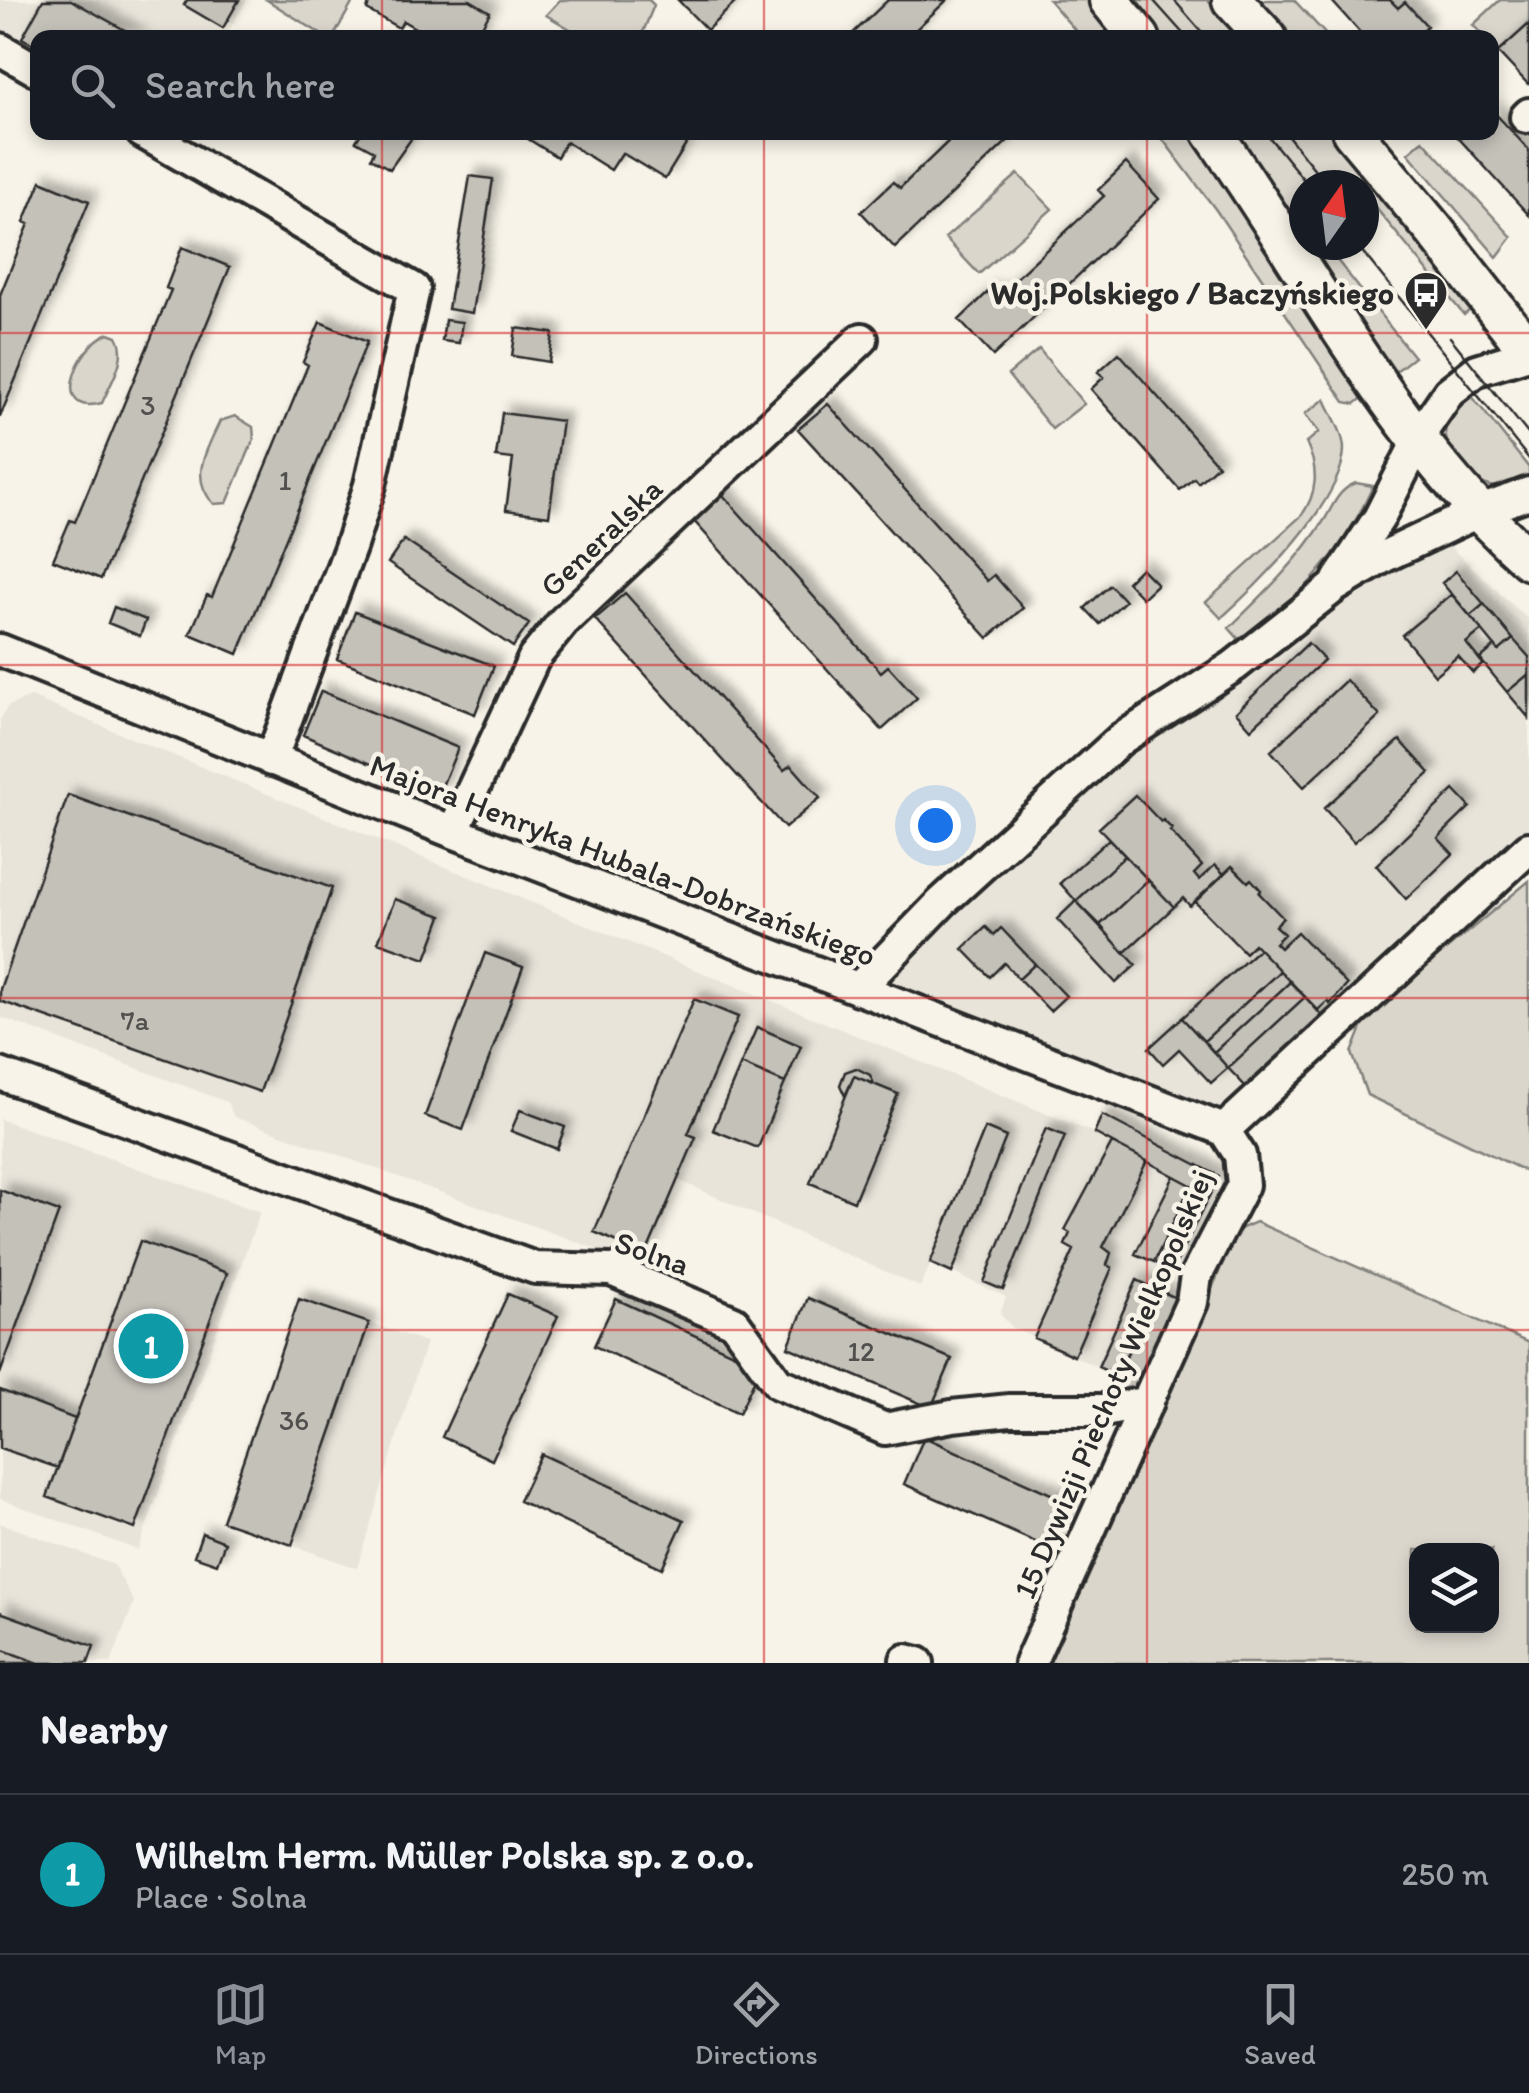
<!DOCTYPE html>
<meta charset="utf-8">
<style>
:root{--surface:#171b24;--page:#20242c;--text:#f1f3f6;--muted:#9ea1a6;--line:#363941;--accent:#8c9099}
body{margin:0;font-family:Itim,sans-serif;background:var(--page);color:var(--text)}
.controls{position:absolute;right:30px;bottom:30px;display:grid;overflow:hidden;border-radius:20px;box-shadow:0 5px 15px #0003}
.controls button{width:90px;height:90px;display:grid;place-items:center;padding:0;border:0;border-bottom:2px solid var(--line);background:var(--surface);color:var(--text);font:50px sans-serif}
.compass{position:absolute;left:1289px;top:170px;width:90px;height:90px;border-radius:50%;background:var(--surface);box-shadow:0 5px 15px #0003;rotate:14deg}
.you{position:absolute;left:935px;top:825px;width:35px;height:35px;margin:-25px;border:8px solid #fff;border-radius:50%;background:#1a73e8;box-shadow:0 0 0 15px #1a73e833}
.badge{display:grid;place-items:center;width:65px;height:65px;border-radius:50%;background:var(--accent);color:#fff;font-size:32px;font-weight:700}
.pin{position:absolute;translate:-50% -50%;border:5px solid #fff;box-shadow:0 2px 10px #0006}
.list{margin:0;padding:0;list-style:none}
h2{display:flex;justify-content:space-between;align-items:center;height:130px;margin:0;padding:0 40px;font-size:42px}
h2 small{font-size:32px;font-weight:400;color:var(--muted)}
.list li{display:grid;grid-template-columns:65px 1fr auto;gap:30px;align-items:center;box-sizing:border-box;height:160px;padding:0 40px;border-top:2px solid var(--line)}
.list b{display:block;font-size:38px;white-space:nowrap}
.list p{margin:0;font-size:32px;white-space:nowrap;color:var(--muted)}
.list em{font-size:32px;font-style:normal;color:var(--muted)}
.icon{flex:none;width:55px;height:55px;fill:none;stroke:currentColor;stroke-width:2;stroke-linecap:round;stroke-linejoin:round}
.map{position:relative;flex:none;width:1529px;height:1663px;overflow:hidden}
.search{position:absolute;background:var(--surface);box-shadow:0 5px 15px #0003;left:30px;right:30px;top:30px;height:110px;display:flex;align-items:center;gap:25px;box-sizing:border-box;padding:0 35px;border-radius:20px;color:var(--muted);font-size:38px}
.sheet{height:290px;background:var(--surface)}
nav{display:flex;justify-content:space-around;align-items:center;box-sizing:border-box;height:140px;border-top:2px solid var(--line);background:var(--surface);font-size:28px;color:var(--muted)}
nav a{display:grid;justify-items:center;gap:5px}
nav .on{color:var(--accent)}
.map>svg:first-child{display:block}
</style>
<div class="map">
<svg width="1529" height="1663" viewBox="0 0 1529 1663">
<defs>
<filter id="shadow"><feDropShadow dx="8" dy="-8" stdDeviation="5" flood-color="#0004"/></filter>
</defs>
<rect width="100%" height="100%" fill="#f7f3e8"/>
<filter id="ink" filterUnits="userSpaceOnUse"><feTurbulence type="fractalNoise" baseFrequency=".01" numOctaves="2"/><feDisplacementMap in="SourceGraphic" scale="20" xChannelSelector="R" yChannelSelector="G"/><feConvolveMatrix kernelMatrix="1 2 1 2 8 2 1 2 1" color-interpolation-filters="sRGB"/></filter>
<g filter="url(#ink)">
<path fill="#e8e4da" d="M0,0H247L225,37L38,38L37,71L0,49Z
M1435,533L1529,620V848L1224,1130L858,989L1121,739Z
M31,697L1094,1133L1191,1185L1154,1261L1164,1267L1117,1376L1013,1328L1000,1314L1006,1297L931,1263L920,1287L678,1180L643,1266L234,1117L227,1102L0,1017V720L8,706Z
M0,1119L260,1212L138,1550L0,1499Z
M299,1299L426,1342L357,1568L222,1521Z
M0,1523L114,1565L134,1602L111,1663H0Z"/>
<path fill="#dad6cc" stroke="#82807c" stroke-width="2.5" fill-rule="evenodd" d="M267,0H354L333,37L327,38Z
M560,0H649L654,5L641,37H584L546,15Z
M1049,0H1088L1119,37H1081Z
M1130,0H1207L1243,37H1161Z
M1250,0H1294L1328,37H1285Z
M1500,0H1529V24L1498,52L1492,44V38L1485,37L1473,25Z
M1158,133H1192L1365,396L1355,404L1345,402L1216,210Z
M1232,133H1329L1474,307L1464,315L1370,201L1364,205V185H1304V242Z
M1423,140L1512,237L1497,257L1408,153Z
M1018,174L1052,209L979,274L945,238Z
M1306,245H1325L1414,357L1391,375Z
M109,333L117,336C129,357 111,382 102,403C50,418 75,346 109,333Z
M1039,349L1084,404L1052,429L1008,375Z
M1467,390L1529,468V480C1490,494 1477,487 1454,455C1447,446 1444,437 1446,425C1449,413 1460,401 1467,390Z
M1325,399C1331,414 1344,433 1344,450C1342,502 1258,585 1221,618L1206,602L1300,517C1318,495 1319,468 1306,443L1319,432L1305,414Z
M235,416L253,427L254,439L227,503L214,504C188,477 207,450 220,421Z
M1356,483L1373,486C1342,556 1300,595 1244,645L1229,628C1264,594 1299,560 1325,519C1334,504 1338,490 1356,483Z
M1529,881V1173L1367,1095L1352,1053L1367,1015Z
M1256,1222L1529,1343V1663H1043L1218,1275L1233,1232ZM1416,1550H1492V1626H1416Z"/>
<path fill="#c4c1b9" stroke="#2b2b2b" stroke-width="2.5" filter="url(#shadow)" d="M43,0H71L139,38H38V47L22,38Z
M187,0H239L223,28L184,5Z
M370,0H470L490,12L475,38H419L422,32L403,21L399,28L367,10Z
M678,0H738L707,30Z
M888,0H947L907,38H848Z
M1331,0H1390L1398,8L1405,2L1427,26L1414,38H1365Z
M1529,24V84H1528L1498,52Z
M1492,110L1529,150V215L1453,132H1492Z
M356,132H416L390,169L371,158L374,151L356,141L360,135Z
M517,132H681L690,138L665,179L622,153L611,170L566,142L557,157Z
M958,132H1017L895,248L861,212L893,182L900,188Z
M1126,163L1159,199L993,356L959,320L990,290L997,296L1104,196L1098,190Z
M470,176L493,179L472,313L448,309Z
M41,181L89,201L0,417V295L29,224L24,222Z
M182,247L230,267L101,579L53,560L70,520L75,522L171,290L166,288Z
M445,320L462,322L459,343L442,341Z
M320,322L367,342L238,654L190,634L207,595L212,597L308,365L303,362Z
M516,328L553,333L549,362L512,356Z
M1119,353L1218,465L1198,483L1194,478L1180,490L1091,389L1104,377L1098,372Z
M828,404L987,581L994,575L1023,608L988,638L798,429Z
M502,413L562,421L549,516L506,510L513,459L496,457Z
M722,494L881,672L888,666L917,698L882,730L693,520Z
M404,540L529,624L513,647L388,563Z
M1141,568L1157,584L1142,598L1127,582Z
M1456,571L1484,604L1470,616L1442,583Z
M1110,585L1125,601L1100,624L1085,608Z
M625,593L784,770L791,765L820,798L785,828L595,619Z
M1452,594L1482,630L1466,643L1483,664L1473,673L1458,656L1435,675L1402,635Z
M1484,604L1513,639L1499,651L1470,616Z
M114,607L146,620L140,636L108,623Z
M355,612L494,666L475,714L337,659Z
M1513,639L1529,657V674L1507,692L1480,659L1495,646L1499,651Z
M1308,643L1324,660L1251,729L1236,712Z
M1529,674V718L1507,692Z
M1346,680L1380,716L1304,787L1271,751Z
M321,691L458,748L439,793L303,735Z
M1400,740L1430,773L1354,842L1324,808Z
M1454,790L1470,807L1438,838L1453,854L1406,899L1376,865Z
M68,795L332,888L260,1092L0,1001V989Z
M1135,795L1161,822L1163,820L1172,829L1170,831L1202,866L1194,874L1199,880L1215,865L1224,874L1190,906L1183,898L1174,907L1099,828Z
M1109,839L1125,856L1076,901L1060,883Z
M1125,856L1148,880L1100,925L1076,901Z
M1232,866L1248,882L1251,879L1261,890L1259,893L1283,918L1275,926L1284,934L1275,943L1280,948L1297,932L1347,985L1330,1004L1328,1001L1318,1010L1254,944L1245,953L1195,902Z
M1148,880L1174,907L1124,953L1100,925Z
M395,899L442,916L426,959L378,942Z
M1076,901L1136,965L1116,983L1057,919Z
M986,927L994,935L1001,928L1035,964L1019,979L1004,963L990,977L963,949Z
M1259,949L1280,971L1204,1041L1182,1018Z
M485,953L523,967L463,1130L425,1116Z
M1035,964L1066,996L1050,1011L1019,979Z
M1280,971L1290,982L1214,1052L1204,1041Z
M1290,982L1305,997L1228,1068L1214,1052Z
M1305,997L1323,1017L1247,1088L1228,1068Z
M694,999L738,1017L688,1134L696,1137L646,1254L594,1232Z
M1182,1018L1228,1068L1211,1083L1179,1049L1163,1064L1149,1048Z
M757,1027L801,1046L785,1083L741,1064Z
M741,1064L785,1083L758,1148L713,1130Z
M856,1068L870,1075L874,1084L854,1076L845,1096L840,1085L845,1072Z
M854,1076L898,1094L854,1201L810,1183Z
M520,1110L565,1127L557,1149L511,1131Z
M1102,1115L1219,1176L1172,1271L1154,1262L1191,1185L1094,1133Z
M985,1128L1006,1137L952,1273L930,1263Z
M1046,1128L1065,1136L1003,1290L984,1282Z
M1112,1143L1147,1161L1103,1247L1111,1253L1107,1265L1112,1268L1074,1356L1034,1338L1074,1250L1065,1245L1070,1233L1065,1230Z
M1174,1176L1191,1185L1154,1262L1135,1254Z
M0,1190L59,1212L0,1374Z
M140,1241L227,1273L135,1529L47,1497Z
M1137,1280L1156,1289L1117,1376L1098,1367Z
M1156,1289L1176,1298L1132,1395L1113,1387Z
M508,1294L558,1316L492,1460L442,1437Z
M808,1298L952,1359L931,1408L788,1347Z
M299,1299L369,1323L292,1545L222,1521Z
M616,1299L761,1366L739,1413L594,1346Z
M0,1390L75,1419L58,1468L0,1448Z
M924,1437L1071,1503L1051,1549L904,1484Z
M541,1454L684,1520L662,1568L519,1501Z
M202,1533L225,1542L217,1564L194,1556Z
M0,1612L94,1646L88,1663H39L0,1649Z
M0,1612L94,1646L88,1663H0Z"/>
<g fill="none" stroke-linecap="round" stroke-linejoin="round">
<defs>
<path id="minor" d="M0,49L38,71
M1526,117L1529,114
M142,132L414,289L370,485L351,545L271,760
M1338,580L1379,518L1425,427L1449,392L1477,370L1529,354
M0,650L453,832L1224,1130
M453,832L534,658L564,621L862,339
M858,989L942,902L1121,739L1234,666L1334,587L1385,556L1478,512L1529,493
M0,1074L535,1268L611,1270L734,1322L778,1383L885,1429L952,1416L1010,1410H1109L1148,1402
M906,1660L918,1663
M1030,1663L1192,1302L1196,1276L1243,1185L1240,1155L1224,1130L1529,848"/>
<path id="tertiary" d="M1109,0L1140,38
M1232,0L1267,38
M1212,132C1314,277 1395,441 1529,560
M1352,132L1434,230L1529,351"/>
</defs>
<use href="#minor" stroke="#2b2b2b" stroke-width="38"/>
<use href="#tertiary" stroke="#2b2b2b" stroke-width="45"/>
<use href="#minor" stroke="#f7f3e8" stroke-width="30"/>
<use href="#tertiary" stroke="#f7f3e8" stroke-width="38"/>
<path stroke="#2b2b2b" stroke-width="2.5" d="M1153,0L1187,38
M1174,0L1207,38
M1265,132L1308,185
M1285,132L1327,185
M1357,245L1529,459
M1450,337L1529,435"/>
</g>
</g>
<path fill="none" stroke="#d62828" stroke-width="2.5" stroke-opacity="0.55" d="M382,0V38M764,0V38M1147,0V38M382,132V1663M764,132V1663M1147,132V1663M0,333H1529M0,665H1529M0,998H1529M0,1330H1529"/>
<defs>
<symbol id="bus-pin" viewBox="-11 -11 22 30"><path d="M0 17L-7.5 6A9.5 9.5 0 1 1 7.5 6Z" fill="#2b2b2b" stroke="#f7f3e8"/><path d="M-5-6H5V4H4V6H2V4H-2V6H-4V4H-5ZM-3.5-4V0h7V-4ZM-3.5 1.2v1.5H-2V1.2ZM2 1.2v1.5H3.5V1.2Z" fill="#fff"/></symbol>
</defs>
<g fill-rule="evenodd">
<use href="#bus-pin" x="1401" y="268" width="50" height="68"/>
</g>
<g text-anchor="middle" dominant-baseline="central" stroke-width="9" stroke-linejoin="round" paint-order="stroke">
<g font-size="28" fill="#51504e">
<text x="148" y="405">3</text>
<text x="285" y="480">1</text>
<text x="135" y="1020">7a</text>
<text x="861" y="1351">12</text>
<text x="294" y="1420">36</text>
</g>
<g font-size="32" font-weight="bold" fill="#2b2b2b" stroke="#f7f3e8" text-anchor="end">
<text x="1394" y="293">Woj.Polskiego / Baczyńskiego</text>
</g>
<g font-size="32" fill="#2b2b2b" stroke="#f7f3e8">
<text transform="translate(601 537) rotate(-44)">Generalska</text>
<text transform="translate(623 860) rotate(21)">Majora Henryka Hubala-Dobrzańskiego</text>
<text transform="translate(652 1253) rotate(19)">Solna</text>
<text transform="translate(1113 1384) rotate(-67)">15 Dywizji Piechoty Wielkopolskiej</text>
</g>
</g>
</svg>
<div class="controls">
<button><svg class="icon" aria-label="layers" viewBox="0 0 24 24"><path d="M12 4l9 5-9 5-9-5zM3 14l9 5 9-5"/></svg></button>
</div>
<svg class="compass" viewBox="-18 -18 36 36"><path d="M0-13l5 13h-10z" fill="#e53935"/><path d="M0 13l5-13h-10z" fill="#9ea1a6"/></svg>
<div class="you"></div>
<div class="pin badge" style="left:151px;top:1346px;background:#0f9aa8">1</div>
<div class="search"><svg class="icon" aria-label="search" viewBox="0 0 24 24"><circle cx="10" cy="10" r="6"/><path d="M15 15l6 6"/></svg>Search here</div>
</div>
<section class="sheet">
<h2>Nearby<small></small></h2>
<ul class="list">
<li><span class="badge" style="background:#0f9aa8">1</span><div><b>Wilhelm Herm. Müller Polska sp. z o.o.</b><p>Place · Solna</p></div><em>250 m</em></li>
</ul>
</section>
<nav>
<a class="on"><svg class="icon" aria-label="map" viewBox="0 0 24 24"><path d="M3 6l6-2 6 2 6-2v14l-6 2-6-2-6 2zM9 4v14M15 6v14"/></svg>Map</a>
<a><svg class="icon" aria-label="directions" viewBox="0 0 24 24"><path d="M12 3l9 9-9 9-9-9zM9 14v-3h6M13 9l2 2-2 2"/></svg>Directions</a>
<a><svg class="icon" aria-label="saved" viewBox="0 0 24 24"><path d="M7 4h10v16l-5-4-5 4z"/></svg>Saved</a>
</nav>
